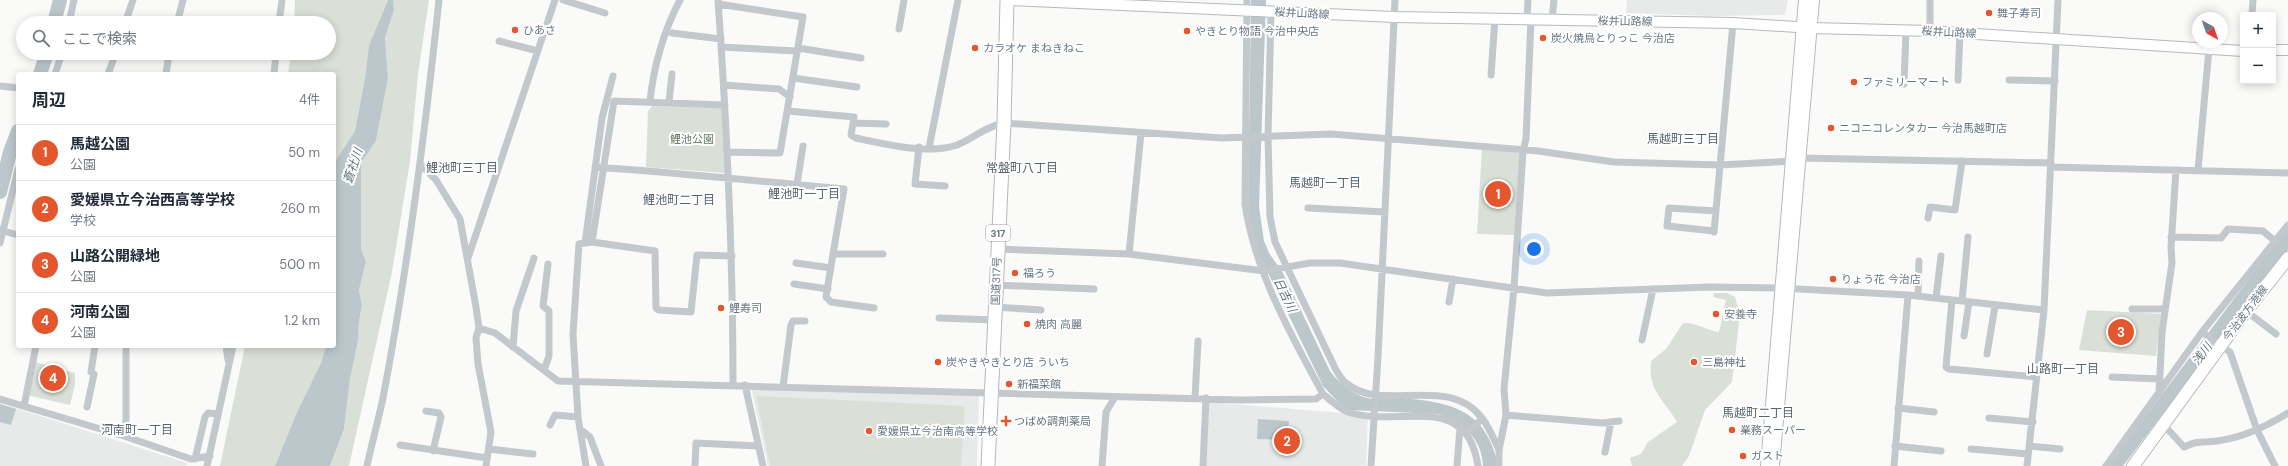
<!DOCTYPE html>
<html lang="ja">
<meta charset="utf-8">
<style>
:root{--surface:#fff;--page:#f6f6f7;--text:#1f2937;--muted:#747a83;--line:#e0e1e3;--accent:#e4572e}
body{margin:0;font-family:"DM Sans","Noto Sans JP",sans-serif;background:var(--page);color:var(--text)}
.controls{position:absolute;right:12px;top:12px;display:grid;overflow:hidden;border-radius:4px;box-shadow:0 2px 10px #0003}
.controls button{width:36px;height:36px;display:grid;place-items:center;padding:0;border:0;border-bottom:1px solid var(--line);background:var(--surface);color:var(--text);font:20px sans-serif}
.compass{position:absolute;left:2192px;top:12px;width:36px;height:36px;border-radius:50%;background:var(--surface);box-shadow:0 2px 10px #0003;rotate:140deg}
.you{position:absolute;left:1534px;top:249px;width:14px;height:14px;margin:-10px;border:3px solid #fff;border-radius:50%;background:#1a73e8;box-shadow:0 0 0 6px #1a73e833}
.badge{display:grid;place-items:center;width:26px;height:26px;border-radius:50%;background:var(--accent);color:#fff;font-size:13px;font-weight:700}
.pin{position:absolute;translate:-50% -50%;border:2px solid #fff;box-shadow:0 1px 4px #0006}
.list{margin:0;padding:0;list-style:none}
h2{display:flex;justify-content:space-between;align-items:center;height:52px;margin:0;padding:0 16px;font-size:17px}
h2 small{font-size:13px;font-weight:400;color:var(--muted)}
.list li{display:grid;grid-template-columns:26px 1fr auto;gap:12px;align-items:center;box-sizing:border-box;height:56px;padding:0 16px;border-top:1px solid var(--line)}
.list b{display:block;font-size:15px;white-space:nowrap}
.list p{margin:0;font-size:13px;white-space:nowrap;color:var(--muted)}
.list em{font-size:13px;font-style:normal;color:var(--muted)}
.icon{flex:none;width:22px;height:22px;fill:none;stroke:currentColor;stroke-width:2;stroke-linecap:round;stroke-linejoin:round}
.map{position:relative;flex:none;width:2288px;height:466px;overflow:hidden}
.search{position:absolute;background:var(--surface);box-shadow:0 2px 10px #0003;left:16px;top:16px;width:320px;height:44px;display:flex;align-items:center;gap:10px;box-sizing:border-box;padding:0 14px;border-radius:22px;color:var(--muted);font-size:15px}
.panel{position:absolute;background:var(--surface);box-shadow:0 2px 10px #0003;left:16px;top:72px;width:320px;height:276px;border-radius:4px}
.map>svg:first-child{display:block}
</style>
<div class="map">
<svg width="2288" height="466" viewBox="0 0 2288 466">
<rect width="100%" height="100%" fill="#fafaf8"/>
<path fill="#e8e9e9" d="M1627,0H1788L1785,15L1711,16L1626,13Z
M751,387L979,395L977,466H768Z
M1209,402L1368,415L1366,466H1206Z
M0,403L187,463V466H0Z"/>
<path fill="#dadfd7" d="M295,0H388L369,45L365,78L355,131L334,163V74H288L291,53H329V23H294Z
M393,0H429L418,74L410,161L392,272L349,466H330L344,429L350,379L358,341L359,322L362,305L359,290L366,262L361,249V163L376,141L388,78L385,38L394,10Z
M652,106L722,108L725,173L646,167L648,111Z
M1482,149L1520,153L1514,235L1477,234Z
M1714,293H1727L1735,297L1739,311V323L1732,382L1705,410L1689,456L1682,466H1632L1630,458L1641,454L1648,442L1677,422C1663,398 1648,392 1651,361L1666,349L1683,323C1697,322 1705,330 1719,332L1726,300L1713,297Z
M2087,310L2161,314L2156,356L2079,350Z
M245,346H326L321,363L297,412L275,466H220Z
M35,362L75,373V384L70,405L27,395Z
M756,396L965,406L961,466H770Z"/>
<path fill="#bbc7cb" d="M388,0H393L394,10L385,38L388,78L376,141L361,163V249L366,262L359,290L362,305L359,322L358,341L350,379L344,429L330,466H275L297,412L321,363L326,346H334V163L355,131L365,78L369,45Z
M1251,0H1266L1259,207L1264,241L1269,253L1283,273L1330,371C1340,385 1365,405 1383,397C1422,400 1470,399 1489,439C1493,448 1497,456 1497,466H1483C1482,438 1462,422 1438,414L1350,410L1340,404L1323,386L1257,250L1248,209Z
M2288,227V250L2123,466H2108Z
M0,404L16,409L11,425L0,422Z
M1258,419L1289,421L1287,440L1257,439Z"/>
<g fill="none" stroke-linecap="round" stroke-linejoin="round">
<path stroke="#bbc7cb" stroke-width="14" d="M54,23L60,0
M40,74L47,53
M0,192L10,152L18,131"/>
<defs>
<path id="secondary" d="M1008,0L1394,17L1733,23L1812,28L1930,31L2243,51
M2273,50H2288
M1766,466L1804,0
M1774,466L1814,0"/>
<path id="primary" d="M2133,466L2246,311L2288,258"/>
<path id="highway" d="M988,466L1004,123L1007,0"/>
</defs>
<use href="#secondary" stroke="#b3babf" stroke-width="12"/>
<use href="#primary" stroke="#b5babe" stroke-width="14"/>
<use href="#highway" stroke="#b4b9bd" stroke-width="15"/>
<path stroke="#c3c8cc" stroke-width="7" d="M563,0L605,13
M718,0C727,128 733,256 733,385
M1247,0L1245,204C1255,272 1291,335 1323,394
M718,4L803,17L780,153L727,152
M1271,11L1268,137L1270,217L1275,242L1335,368C1338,373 1341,379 1346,383C1382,414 1447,373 1482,418C1489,427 1494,439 1499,450
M2252,15L2253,0
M1527,19L1528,0
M1552,19L1554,0
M69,23L74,0
M125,23L133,0
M177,23L183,0
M279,23L282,0
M899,29L904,0
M1930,31V0
M672,33L721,39
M499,41L538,51
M721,47L797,51
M798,48L861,58
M55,74L62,53
M108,74L116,53
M166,74L169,53
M274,74L276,53
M1491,75L1495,18
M793,78L857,87
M1958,80L1960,33
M2009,80L2055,81
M1904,84L1906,30
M724,85L779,89L790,97
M0,86L18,88
M650,102C653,68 664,30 680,0
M669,102L672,74
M788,111L854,117L851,135L856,138C884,144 929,155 957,145C974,138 986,126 1004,123L1222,138L1331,134L1538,151L1614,162L1720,165L1794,161
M853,123L886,124
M919,147L915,184L945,186
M929,148L958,0
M1801,158L2051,163
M420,164L436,180L460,219L476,307L479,328L476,338L478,364L491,432L486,466
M595,167C678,173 761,181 844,189L833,254H883
M2051,167L2288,173
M2198,170L2209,49
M797,184L803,146
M1308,208L1385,212
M1928,218L1930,207L1955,210L1962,161
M0,230L18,235
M1714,231L1667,226L1669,208L1716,211
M1714,232L1733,23
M2171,237L2221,238L2228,229L2263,231L2275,241
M592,242L655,251L656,308L659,310L691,312L697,255L732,256
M0,243L18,169
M585,243L602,118L613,76
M997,249L1129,254L1264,271L1310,263H1340L1547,293L1709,287L1780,288L1908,295L2044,310
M833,254L826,297L831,302L874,308
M1129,254L1141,133
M468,258L555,0
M796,263L831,268
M794,284L828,289
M996,285L1094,289
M1918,296L1919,261
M1936,298L1941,256
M1952,300L1946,367L1949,369L2036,377
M1962,301L1968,237
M1449,302L1453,279
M995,307L1041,310
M2132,309H2165
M2246,311L2276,334
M939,318L994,320
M479,328L495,333L558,381L1240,400L1316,399L1323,394C1331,401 1339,408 1348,412C1397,429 1467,389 1478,466
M2202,332L2230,352L2257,430L2275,466
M1964,336L1969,302
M1642,340L1653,289
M226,346L228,360
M513,347L516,311L534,258
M1987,354L1995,306
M544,370L549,356V311L543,306L548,264
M2112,377L2160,379
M745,385L763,466
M783,387L791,325L793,321H805
M2159,394L2162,332L2172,263L2171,247L2176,170
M1195,398L1198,341
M0,399L124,436L191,459L210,456
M24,406L36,346
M87,407L94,374L91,372L95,346
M1898,408L1934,412
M426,411L439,413L441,417L433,451
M1506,415L1602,423L1619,421
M1989,418L2033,422
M2163,424L2184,447C2198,440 2202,443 2217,441C2242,438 2267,426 2288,413
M550,425L555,415L578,417
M580,429L590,437L601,466
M1466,433L1482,419
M124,436L126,420V346
M400,445L487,458
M1895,446L1941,451
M2030,446L2060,449
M489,449L533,454
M1971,449L2028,454
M1605,452L1611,422
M195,459L205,417L208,413L218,414
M207,466L233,346
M367,466C372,443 378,421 383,398C408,267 425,133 439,0
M586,466L578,417L573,334L579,244L592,242L614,101L725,105
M695,466L696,443L758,446
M1102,466L1106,412L1115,397
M1203,466L1206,398
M1371,466L1378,357L1395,0
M1457,466L1460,427
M1499,466V450L1506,415L1504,389L1514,288L1523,151L1526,139L1531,19
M1894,466L1908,295
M2027,466L2044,310L2058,0
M2106,466L2202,332L2288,225"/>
<use href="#secondary" stroke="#fff" stroke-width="10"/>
<use href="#primary" stroke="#fff" stroke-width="12"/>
<use href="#highway" stroke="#fff" stroke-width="13"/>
</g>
<g fill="#e4572e" stroke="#fff" stroke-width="1.5">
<circle cx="1989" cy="13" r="4"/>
<circle cx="515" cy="30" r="4"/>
<circle cx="1187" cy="31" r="4"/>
<circle cx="1543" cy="38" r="4"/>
<circle cx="975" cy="48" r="4"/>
<circle cx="1854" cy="82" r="4"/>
<circle cx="1831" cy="128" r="4"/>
<circle cx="1015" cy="273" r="4"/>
<circle cx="1833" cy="279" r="4"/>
<circle cx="721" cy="308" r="4"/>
<circle cx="1716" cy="314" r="4"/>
<circle cx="1027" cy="324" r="4"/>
<circle cx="938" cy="362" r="4"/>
<circle cx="1694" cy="362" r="4"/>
<circle cx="1009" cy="384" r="4"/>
<path d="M1004 415h4v4h4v4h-4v4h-4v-4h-4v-4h4z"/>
<circle cx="1732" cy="430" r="4"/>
<circle cx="869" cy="431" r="4"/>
<circle cx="1743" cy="456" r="4"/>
</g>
<g text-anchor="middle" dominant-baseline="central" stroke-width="4" stroke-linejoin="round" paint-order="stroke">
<rect fill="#fff" stroke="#939fa8" stroke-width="1" x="986" y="225" width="24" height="16" rx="3"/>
<g font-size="10" font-weight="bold" fill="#657683">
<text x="998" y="233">317</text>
</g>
<g font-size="11" fill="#657683" stroke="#fff">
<text transform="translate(1302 13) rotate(3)">桜井山路線</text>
<text transform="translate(1625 21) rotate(1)">桜井山路線</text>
<text transform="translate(1949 32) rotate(3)">桜井山路線</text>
<text transform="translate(996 281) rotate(-88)">国道317号</text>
<text transform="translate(2245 313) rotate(-53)">今治波方港線</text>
</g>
<g font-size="11" fill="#657683" stroke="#fff" text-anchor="start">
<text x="1997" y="13">舞子寿司</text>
<text x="523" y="30">ひあさ</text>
<text x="1195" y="31">やきとり物語 今治中央店</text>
<text x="1551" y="38">炭火焼鳥とりっこ 今治店</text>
<text x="983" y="48">カラオケ まねきねこ</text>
<text x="1862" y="82">ファミリーマート</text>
<text x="1839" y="128">ニコニコレンタカー 今治馬越町店</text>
<text x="1023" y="273">福ろう</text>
<text x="1841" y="279">りょう花 今治店</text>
<text x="729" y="308">鯉寿司</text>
<text x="1724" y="314">安養寺</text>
<text x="1035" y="324">焼肉 高麗</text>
<text x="946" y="362">炭やきやきとり店 ういち</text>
<text x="1702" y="362">三島神社</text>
<text x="1017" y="384">新福菜館</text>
<text x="1014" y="421">つばめ調剤薬局</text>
<text x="1740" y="430">業務スーパー</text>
<text x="877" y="431">愛媛県立今治南高等学校</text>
<text x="1751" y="456">ガスト</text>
</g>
<g font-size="11" fill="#687a64" stroke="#fff">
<text x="692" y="139">鯉池公園</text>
</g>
<g font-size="12" fill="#57646e" stroke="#fff">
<text x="1683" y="139">馬越町三丁目</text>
<text x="462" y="168">鯉池町三丁目</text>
<text x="1022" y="168">常盤町八丁目</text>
<text x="1325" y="183">馬越町一丁目</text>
<text x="804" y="194">鯉池町一丁目</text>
<text x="679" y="200">鯉池町二丁目</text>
<text x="2063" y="369">山路町一丁目</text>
<text x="1758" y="413">馬越町二丁目</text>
<text x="137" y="430">河南町一丁目</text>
</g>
<g font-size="12" font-style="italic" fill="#60757c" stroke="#fff">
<text transform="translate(353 166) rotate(-72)">蒼社川</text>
<text transform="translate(1285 295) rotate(64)">日吉川</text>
<text transform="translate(2202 354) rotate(-53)">浅川</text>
</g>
</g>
</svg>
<div class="controls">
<button>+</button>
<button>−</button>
</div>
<svg class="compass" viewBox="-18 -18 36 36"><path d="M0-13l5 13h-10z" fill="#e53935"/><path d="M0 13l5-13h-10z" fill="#747a83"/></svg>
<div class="you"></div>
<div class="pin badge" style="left:1498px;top:194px">1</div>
<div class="pin badge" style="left:1287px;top:441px">2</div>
<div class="pin badge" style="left:2121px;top:332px">3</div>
<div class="pin badge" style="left:53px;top:378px">4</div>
<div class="search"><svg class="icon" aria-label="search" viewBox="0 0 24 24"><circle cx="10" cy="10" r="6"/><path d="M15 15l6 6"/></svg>ここで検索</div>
<section class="panel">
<h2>周辺<small>4件</small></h2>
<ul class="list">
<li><span class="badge">1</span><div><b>馬越公園</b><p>公園</p></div><em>50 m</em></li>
<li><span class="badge">2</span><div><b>愛媛県立今治西高等学校</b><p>学校</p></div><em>260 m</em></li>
<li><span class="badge">3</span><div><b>山路公開緑地</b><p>公園</p></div><em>500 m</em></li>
<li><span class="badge">4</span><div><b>河南公園</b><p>公園</p></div><em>1.2 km</em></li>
</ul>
</section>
</div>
